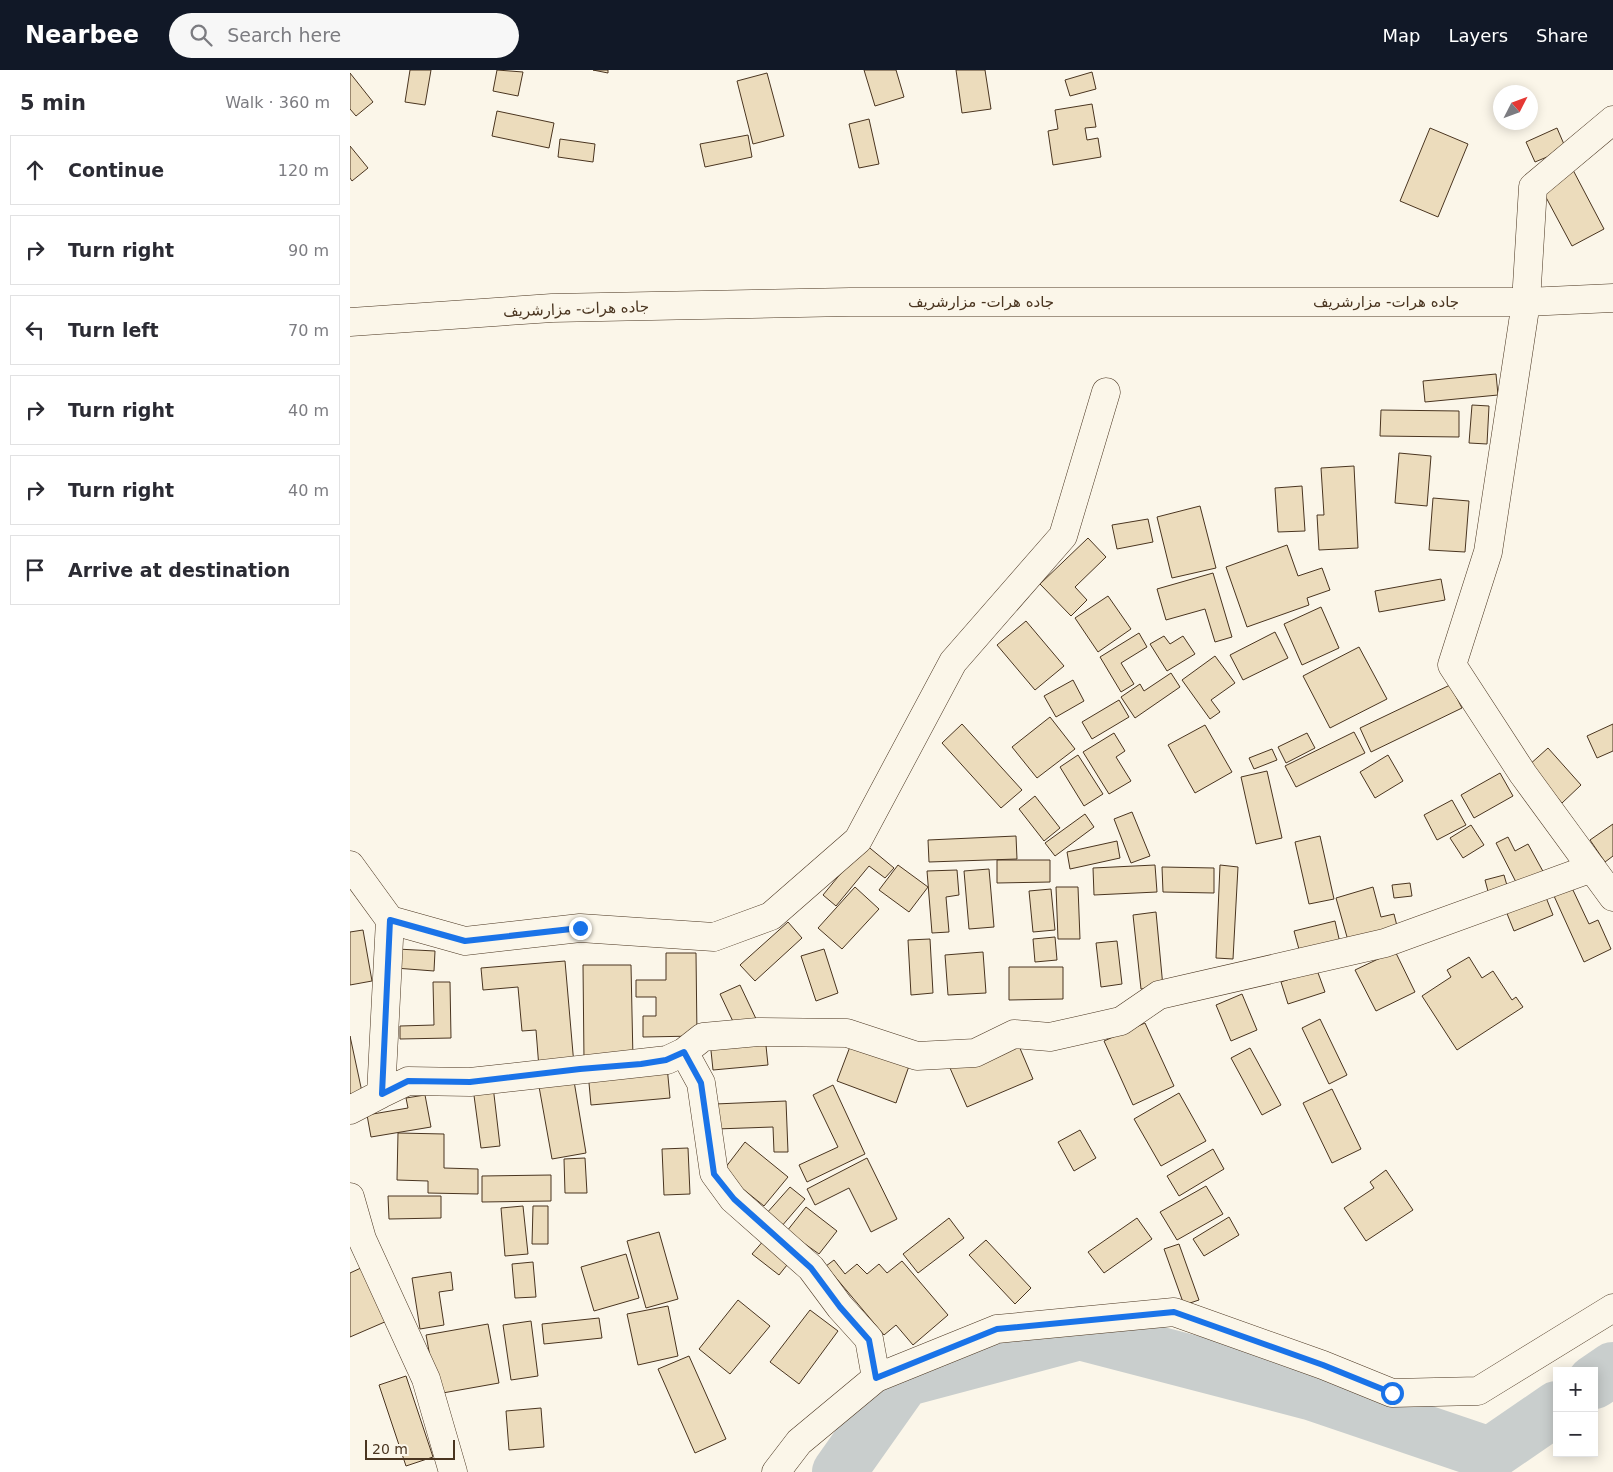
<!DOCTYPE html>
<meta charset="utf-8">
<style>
:root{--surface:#fff;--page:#f7f7f7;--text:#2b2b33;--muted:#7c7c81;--line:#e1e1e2;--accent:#111827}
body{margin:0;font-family:"DejaVu Sans","Noto Sans Arabic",sans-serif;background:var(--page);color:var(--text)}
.controls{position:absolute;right:15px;bottom:15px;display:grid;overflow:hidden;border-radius:0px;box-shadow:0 2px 12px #0003}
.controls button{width:45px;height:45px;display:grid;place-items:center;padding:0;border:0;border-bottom:1px solid var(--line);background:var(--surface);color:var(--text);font:25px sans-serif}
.compass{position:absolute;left:1143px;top:15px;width:45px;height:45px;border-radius:50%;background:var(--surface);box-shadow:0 2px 12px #0003;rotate:48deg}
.scale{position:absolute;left:15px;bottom:12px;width:90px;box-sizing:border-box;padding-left:5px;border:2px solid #4a3520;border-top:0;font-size:14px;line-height:18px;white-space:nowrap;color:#4a3520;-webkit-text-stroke:4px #fbf6e9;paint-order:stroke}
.stop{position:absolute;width:15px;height:15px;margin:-11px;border:4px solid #1a73e8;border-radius:50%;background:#fff}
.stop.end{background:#1a73e8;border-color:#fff;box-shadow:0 1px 5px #0008}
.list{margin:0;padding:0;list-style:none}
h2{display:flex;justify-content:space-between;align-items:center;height:65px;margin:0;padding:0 20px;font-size:21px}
h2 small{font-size:16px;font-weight:400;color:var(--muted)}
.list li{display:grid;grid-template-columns:32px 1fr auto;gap:15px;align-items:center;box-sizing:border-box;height:70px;margin:0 10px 10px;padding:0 10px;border:1px solid var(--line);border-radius:0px}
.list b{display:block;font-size:19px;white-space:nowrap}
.list em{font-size:16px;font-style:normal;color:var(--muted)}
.icon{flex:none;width:28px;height:28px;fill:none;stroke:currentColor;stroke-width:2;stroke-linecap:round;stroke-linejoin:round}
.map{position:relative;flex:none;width:1263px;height:1402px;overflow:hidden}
header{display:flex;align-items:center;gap:30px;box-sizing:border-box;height:70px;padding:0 25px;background:var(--accent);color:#fff}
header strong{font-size:24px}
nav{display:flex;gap:28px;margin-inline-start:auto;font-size:18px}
.search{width:350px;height:45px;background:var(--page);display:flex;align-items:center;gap:12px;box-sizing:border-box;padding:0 18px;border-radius:28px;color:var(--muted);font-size:19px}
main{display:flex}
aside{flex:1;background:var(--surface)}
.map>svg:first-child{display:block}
</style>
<header>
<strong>Nearbee</strong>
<div class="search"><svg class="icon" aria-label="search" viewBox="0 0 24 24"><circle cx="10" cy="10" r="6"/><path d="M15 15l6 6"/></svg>Search here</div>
<nav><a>Map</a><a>Layers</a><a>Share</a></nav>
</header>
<main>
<aside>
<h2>5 min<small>Walk · 360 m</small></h2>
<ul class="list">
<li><svg class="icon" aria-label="ahead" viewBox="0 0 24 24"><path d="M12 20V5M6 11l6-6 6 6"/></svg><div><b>Continue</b></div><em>120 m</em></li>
<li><svg class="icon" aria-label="right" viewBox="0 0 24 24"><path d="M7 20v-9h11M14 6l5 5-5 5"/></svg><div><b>Turn right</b></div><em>90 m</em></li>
<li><svg class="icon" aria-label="left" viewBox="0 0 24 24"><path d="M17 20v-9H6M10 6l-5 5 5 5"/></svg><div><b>Turn left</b></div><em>70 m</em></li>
<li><svg class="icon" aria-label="right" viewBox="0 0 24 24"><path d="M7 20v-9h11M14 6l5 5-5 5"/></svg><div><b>Turn right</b></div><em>40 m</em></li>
<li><svg class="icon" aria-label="right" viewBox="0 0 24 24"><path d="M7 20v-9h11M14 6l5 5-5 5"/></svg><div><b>Turn right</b></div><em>40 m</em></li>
<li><svg class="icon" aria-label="arrive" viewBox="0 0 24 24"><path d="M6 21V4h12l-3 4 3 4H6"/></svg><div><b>Arrive at destination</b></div></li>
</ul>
</aside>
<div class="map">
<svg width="1263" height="1402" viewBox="0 0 1263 1402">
<rect width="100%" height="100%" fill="#fbf6e9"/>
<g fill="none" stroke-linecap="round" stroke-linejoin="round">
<path stroke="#c9cecd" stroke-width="54" d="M1244,1312L1263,1299
M489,1402L554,1310L730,1263L960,1323L1140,1384L1207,1338"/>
</g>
<path fill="#ecdcbc" stroke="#4a3520" d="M60,0H81L75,35L55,32Z
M147,0L173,2L168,26L143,21Z
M243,0H258V3Z
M514,0H546L554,27L525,36Z
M606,0H635L641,39L612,43Z
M742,2L746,19L720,26L715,10Z
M0,3L23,32L6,46L0,39Z
M417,3L434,66L403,74L387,11Z
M742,34L746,57L735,58L737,70L748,68L751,87L703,95L698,61L708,59L705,40Z
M147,41L204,53L199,78L142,66Z
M519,49L529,94L509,98L499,54Z
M1080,58L1118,74L1088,147L1050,131Z
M1207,58L1216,79L1185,92L1176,72Z
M398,65L402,87L355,97L350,74Z
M210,69L245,74L243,92L208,87Z
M0,76L18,98L2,111L0,108Z
M1223,100L1254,159L1222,176L1191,118Z
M1146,304L1148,325L1075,332L1073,311Z
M1122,335L1139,336L1137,374L1119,373Z
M1031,340L1109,341V367L1030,366Z
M1049,383L1081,386L1077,436L1045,433Z
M1004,396L1008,478L969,480L967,445H974L971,398Z
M952,416L955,461L928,462L925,418Z
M1083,428L1119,431L1115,482L1079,480Z
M850,436L866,498L822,508L807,447Z
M798,449L803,472L767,479L762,455Z
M738,468L756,487L725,517L737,530L721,546L690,514Z
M937,475L948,506L972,498L980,520L957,528L959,535L897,557L876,497Z
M863,503L882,567L865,572L855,539L816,550L807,519Z
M1091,509L1095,530L1029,542L1025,521Z
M758,526L781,559L748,582L725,548Z
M971,537L989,578L952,595L934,554Z
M676,551L714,596L685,620L647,575Z
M925,562L938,588L893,610L880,585Z
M789,563L797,577L771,593L784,614L771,622L750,587Z
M814,566L820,574L833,566L845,584L817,601L800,574Z
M1009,577L1037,629L980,658L953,606Z
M865,586L885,613L861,630L870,642L860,649L832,610Z
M821,603L830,617L785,648L771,627L790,614L794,621Z
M723,610L734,631L706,647L694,626Z
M1100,615L1112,638L1021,682L1010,658Z
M769,630L779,647L742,669L732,652Z
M700,647L725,679L687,708L662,677Z
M612,654L672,720L651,738L592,673Z
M1263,654V681L1247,688L1237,666Z
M855,655L882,702L845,723L818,675Z
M1004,662L1015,683L946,717L935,696Z
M764,663L775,681L766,687L781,711L759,724L733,682Z
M957,663L965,678L936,693L928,677Z
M1198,678L1231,715L1212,733L1178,696Z
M922,679L927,690L904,699L899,688Z
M728,685L753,724L734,736L710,697Z
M1038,685L1053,711L1025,728L1010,702Z
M917,701L932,768L906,774L891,707Z
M1150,703L1163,726L1124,748L1111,725Z
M685,726L710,758L694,771L669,739Z
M1102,730L1116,755L1087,770L1074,745Z
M782,742L800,786L781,793L764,749Z
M735,744L744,757L705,786L695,773Z
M1263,754V786L1255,792L1240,770Z
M1121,755L1134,775L1113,788L1100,768Z
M666,766L667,789L579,792L578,770Z
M970,766L984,829L959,834L945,772Z
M1158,767L1165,781L1178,774L1195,805L1169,818L1146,773Z
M767,771L770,788L720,799L717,782Z
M515,774L544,798L535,808L519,796L486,836L473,825Z
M647,790H700V812L647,813Z
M548,795L578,817L559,842L529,820Z
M805,795L807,822L744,825L743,798Z
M870,795L888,797L883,889L866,888Z
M812,797L864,798V823L813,822Z
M639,799L644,857L619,859L614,801Z
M607,800L609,825L596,827L599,862L582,863L577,801Z
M1154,805L1158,819L1139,825L1135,810Z
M1060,813L1062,826L1044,828L1042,815Z
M505,817L529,839L492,879L468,858Z
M706,817H728L730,869H708Z
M1023,817L1031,847L1044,844L1048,860L999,874L986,828Z
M1222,818L1239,854L1248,850L1261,879L1234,892L1204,826Z
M701,819L705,860L683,862L679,821Z
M1195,825L1203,845L1164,861L1156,841Z
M806,842L813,917L791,919L783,845Z
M985,851L990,873L950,883L944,861Z
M438,852L452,868L405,911L390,895Z
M13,860L22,911L0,915V862Z
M705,867L707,890L685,892L683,869Z
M580,869L583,923L561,925L558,870Z
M767,871L772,914L751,917L746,873Z
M47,879L85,881L84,901L45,898Z
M474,879L488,923L466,931L451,886Z
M1045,881L1065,922L1026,941L1005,900Z
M633,882L636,923L598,925L595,885Z
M316,883H346L347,966L293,967V946H306V927H286V910H316Z
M1119,887L1132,908L1143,901L1162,930L1166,927L1173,937L1107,980L1072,926L1101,907L1097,900Z
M215,891L224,995L189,998L186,960L172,961L168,917L133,920L131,898Z
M233,895H281L283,990H234Z
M659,897H713V929L659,930Z
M967,900L975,922L938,934L931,912Z
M83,912H100L101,968L50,969V956L84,955Z
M390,915L408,953L388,962L370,924Z
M892,924L907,960L881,971L866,935Z
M970,949L997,1005L979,1014L952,958Z
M795,953L824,1016L783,1035L754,971Z
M0,966L12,1022L0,1024Z
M415,966L418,995L363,1000L360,971Z
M666,969L683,1009L617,1037L600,998Z
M501,974L559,996L546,1033L487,1011Z
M900,978L931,1035L912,1045L881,988Z
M317,996L320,1028L241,1035L238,1002Z
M223,1005L236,1083L202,1089L188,1011Z
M483,1015L515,1084L457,1112L449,1095L488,1077L463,1025Z
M143,1016L150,1076L131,1078L123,1018Z
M982,1019L1011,1079L982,1093L953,1033Z
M829,1023L856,1071L811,1096L784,1049Z
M75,1025L81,1057L21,1067L17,1045L58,1038L56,1028Z
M436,1031L438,1082H424L423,1057L366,1059L365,1034Z
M730,1060L746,1088L724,1101L708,1072Z
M48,1063L94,1064V1098L128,1099V1124L78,1123V1111L47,1110Z
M395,1072L438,1107L414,1136L372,1102Z
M338,1078L340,1124L314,1125L312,1079Z
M863,1079L874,1099L829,1126L817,1106Z
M235,1088L237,1123H215L214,1089Z
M517,1088L547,1149L521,1162L499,1118L465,1135L457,1119Z
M1036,1100L1063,1140L1016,1171L994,1138L1024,1118L1020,1112Z
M201,1105V1131L132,1132V1106Z
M856,1116L873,1144L827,1170L810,1142Z
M440,1117L455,1129L431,1157L416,1144Z
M38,1126H91V1148L39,1149Z
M173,1136L178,1184L155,1186L151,1138Z
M183,1136H198V1174H182Z
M456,1137L487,1161L469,1184L437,1161Z
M879,1147L889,1165L854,1186L843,1169Z
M599,1148L614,1168L568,1203L553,1184Z
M787,1148L802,1169L754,1203L738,1182Z
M309,1162L328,1229L296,1238L277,1171Z
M415,1169L441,1190L429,1205L402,1184Z
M636,1170L681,1218L665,1234L619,1185Z
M829,1174L849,1230L834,1235L814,1179Z
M276,1184L289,1228L244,1241L231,1197Z
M484,1190L495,1204L507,1194L517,1204L529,1194L537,1203L552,1191L598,1245L563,1275L546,1255L534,1265L476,1196Z
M183,1192L186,1227L165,1228L162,1194Z
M13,1197L37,1251L0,1267V1203Z
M101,1202L103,1220L89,1222L94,1255L70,1259L62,1208Z
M388,1230L420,1256L380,1304L349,1279Z
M318,1236L328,1286L288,1295L277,1244Z
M460,1240L488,1261L449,1314L420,1292Z
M249,1248L252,1268L194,1274L192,1254Z
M181,1251L188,1306L161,1310L153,1255Z
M138,1254L149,1313L87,1324L76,1265Z
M339,1286L376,1369L345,1383L308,1299Z
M56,1306L83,1387L56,1396L29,1315Z
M191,1338L194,1377L159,1380L156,1341Z"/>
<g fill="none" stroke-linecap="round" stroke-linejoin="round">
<defs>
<path id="minor" d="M1263,50L1183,117L1176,232L1138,482L1102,595L1173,704L1263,827
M0,795L40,850L31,1024L0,1040
M40,850L115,871L230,858L364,867L421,846L508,770L603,592L713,466L756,322
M334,982L351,1013L364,1103L383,1129L461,1198L490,1237L519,1269L526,1308
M31,1024L58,1011L120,1012L317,990L334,982L353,967L408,962L497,963L567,986L625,983L664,964L700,967L771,951L809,925L1035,873L1242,798
M0,1127L12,1169L76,1309L103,1402
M426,1402L449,1372L526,1308L647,1259L824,1242L973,1295L1042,1323L1128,1321L1263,1238"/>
<path id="highway" d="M0,252L202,238L500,232H1176L1263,228"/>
</defs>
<use href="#minor" stroke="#4a3520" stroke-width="29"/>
<use href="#highway" stroke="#4a3520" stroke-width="29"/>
<use href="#minor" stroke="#fbf6e9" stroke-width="28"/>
<use href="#highway" stroke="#fbf6e9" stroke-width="28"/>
</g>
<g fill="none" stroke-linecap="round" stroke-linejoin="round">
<path stroke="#1a73e8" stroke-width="6" d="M230,858L115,871L40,850L32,1024L58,1011L120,1012L230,999L291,994L316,990L334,982L351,1013L364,1104L384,1129L461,1198L490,1237L519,1270L526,1308L647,1259L824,1242L973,1295L1042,1323"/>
</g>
<g text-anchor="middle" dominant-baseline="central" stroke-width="4" stroke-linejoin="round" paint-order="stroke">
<g font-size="15" fill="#4a3520" stroke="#fbf6e9">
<text x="631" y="232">جاده هرات- مزارشریف</text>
<text x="1036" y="232">جاده هرات- مزارشریف</text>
<text transform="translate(226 239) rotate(-2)">جاده هرات- مزارشریف</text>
</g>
</g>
</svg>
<div class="controls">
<button>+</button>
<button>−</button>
</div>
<svg class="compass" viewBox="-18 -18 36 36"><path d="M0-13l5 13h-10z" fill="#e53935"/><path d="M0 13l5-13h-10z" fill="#7c7c81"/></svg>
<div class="scale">20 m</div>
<div class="stop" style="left:1042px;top:1323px"></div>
<div class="stop end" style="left:230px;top:858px"></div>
</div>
</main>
